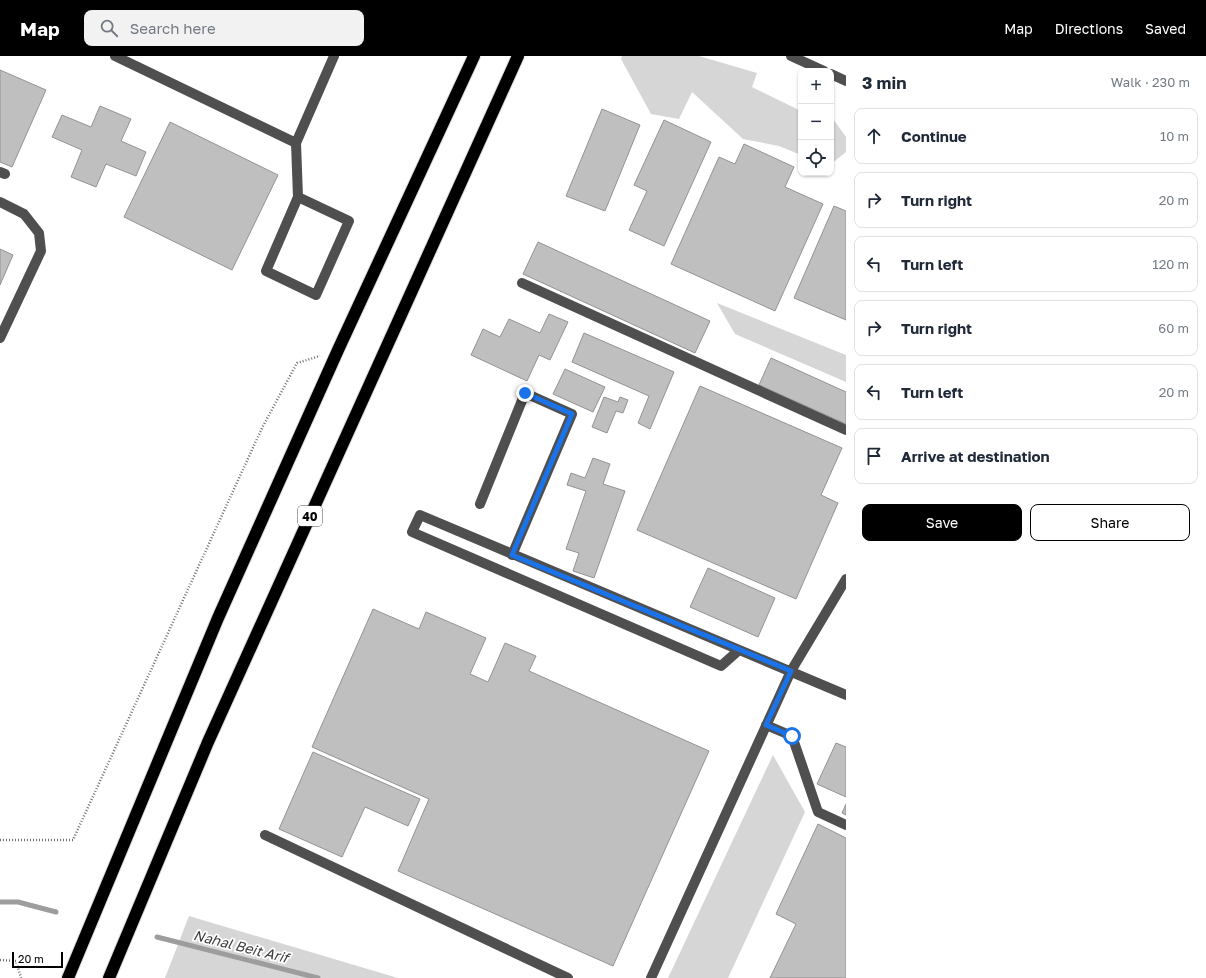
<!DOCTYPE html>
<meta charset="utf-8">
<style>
:root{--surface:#fff;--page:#f2f2f3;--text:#1f2937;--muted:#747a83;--line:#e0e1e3;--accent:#000}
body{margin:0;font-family:"Golos Text",sans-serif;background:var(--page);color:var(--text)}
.controls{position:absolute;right:12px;top:12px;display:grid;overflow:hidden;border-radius:8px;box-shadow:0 1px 3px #0004}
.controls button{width:36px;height:36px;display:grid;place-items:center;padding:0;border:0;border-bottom:1px solid var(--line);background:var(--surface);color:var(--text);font:20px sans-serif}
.scale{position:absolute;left:12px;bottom:10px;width:51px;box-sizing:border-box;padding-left:4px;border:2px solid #000;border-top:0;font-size:11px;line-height:14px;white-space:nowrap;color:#000;-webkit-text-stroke:3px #fff;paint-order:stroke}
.stop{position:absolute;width:12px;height:12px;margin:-9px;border:3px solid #1a73e8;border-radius:50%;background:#fff}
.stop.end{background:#1a73e8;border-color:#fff;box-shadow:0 1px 4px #0008}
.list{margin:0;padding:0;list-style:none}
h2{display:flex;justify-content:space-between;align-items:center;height:52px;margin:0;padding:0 16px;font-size:17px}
h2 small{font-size:13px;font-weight:400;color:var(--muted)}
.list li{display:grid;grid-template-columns:26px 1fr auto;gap:12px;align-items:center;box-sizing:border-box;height:56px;margin:0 8px 8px;padding:0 8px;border:1px solid var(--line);border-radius:8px}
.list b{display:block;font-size:15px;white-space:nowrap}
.list em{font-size:13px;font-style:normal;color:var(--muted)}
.actions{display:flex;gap:8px;padding:12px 16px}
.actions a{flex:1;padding:9px 0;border:1px solid var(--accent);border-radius:8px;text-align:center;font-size:14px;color:var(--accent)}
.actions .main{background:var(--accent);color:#fff}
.icon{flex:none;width:22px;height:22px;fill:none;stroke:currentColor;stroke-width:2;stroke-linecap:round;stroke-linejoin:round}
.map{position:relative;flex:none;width:846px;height:922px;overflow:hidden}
header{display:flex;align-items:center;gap:24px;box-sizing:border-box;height:56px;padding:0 20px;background:var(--accent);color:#fff}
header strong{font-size:19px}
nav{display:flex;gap:22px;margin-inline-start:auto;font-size:14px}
.search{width:280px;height:36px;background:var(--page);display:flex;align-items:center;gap:10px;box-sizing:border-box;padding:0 14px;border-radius:8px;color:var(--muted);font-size:15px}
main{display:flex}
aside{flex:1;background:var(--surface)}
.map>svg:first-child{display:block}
</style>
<header>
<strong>Map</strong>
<div class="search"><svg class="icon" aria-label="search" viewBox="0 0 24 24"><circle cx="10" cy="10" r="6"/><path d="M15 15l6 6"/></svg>Search here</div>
<nav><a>Map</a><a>Directions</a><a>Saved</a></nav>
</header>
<main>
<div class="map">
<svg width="846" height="922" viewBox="0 0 846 922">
<rect width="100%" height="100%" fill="#fff"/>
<path fill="#d6d6d6" d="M622,0H699L757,17L752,31L801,55V99L779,90L743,83L692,36L679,63L651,58L621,3Z
M831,60L846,81V96L831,108Z
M717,247L846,299V326L735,278Z
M773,699L805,756L728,922H668Z
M189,860L398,922H165Z"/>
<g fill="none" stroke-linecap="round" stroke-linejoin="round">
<path stroke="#9d9d9d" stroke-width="5" d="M0,846H18L56,856
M157,881L318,922"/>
</g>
<path fill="#bfbfbf" stroke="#939393" d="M0,14L46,34L12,111L0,106Z
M100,50L131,63L121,85L146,96L136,120L106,108L96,131L71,121L82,94L52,81L62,59L91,71Z
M602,53L640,69L605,155L566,140Z
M664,64L711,86L664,190L629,174L647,135L634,129Z
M170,66L278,119L232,214L124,161Z
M744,88L794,111L785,131L823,148L775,255L671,208L719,101L735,108Z
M834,150L846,155V264L794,242Z
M538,186L710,265L695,297L523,218Z
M0,193L13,199L0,229Z
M549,258L568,266L550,304L539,299L527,325L471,299L483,273L500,281L509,263L540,277Z
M584,277L674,316L650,373L638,367L649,340L572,306Z
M771,302L846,336V368L759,329Z
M565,313L605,331L593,356L553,338Z
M700,330L842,392L821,439L838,447L796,543L637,474Z
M604,341L618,346L620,341L628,344L623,357L616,355L607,377L592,371Z
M593,402L610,408L603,428L625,435L594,522L573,515L579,497L566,493L586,435L567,429L571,417L585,422Z
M708,512L775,542L758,581L690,551Z
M373,553L419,573L426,556L486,582L470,618L488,626L505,587L536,600L529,615L709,695L613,910L398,815L429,743L312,691Z
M836,687L846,691V741L817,728Z
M313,696L420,743L408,770L365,751L342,801L279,773Z
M846,748V759L842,757Z
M818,768L846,782V922H770L796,868L776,858Z"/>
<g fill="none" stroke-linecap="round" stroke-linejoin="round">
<defs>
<path id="highway" d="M68,922L218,562L338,294L474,0
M109,922L208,686L518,0"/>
</defs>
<use href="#highway" stroke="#dbdbdb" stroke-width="14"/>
<path stroke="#717171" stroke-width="2.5" stroke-dasharray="1 2" stroke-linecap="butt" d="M0,784H73L262,372L297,307L320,300
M0,904L16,905L21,922"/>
<path stroke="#4f4f4f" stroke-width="10" d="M115,0L296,87L334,0
M791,0L824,15
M831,18L846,25
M296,87L298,141L266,215L316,239L349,165L298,141
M0,116L5,118
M0,146L24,158L39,177L41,195L0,282
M522,227L846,374
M480,448L525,337L572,358L512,499
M739,594L721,610L412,476L420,459C561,520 705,578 846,639
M766,669L792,680L818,756L846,769
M265,779L568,922
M651,922L791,615L846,523"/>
<use href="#highway" stroke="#000" stroke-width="12"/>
</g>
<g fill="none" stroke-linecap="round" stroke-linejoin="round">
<path stroke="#1a73e8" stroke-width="5" d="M525,337L572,358L512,499L791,615L766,669L792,680"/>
</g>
<g text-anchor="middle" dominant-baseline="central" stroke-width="3.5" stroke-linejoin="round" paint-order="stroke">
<rect fill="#fff" stroke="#4c4c4c" stroke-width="1" x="298" y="450" width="24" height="20" rx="3"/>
<g font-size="12" font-weight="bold" fill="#000">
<text x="310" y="460">40</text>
</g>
<g font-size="14" font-style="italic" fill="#3e3e3e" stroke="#fff">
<text transform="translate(241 890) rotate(14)">Nahal Beit Arif</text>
</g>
</g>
</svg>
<div class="controls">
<button>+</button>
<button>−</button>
<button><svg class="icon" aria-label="locate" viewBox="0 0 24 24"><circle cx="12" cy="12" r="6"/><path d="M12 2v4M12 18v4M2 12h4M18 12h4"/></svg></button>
</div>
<div class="scale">20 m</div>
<div class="stop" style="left:792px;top:680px"></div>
<div class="stop end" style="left:525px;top:337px"></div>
</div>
<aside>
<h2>3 min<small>Walk · 230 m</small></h2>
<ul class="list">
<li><svg class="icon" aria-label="ahead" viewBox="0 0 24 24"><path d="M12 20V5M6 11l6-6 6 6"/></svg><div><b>Continue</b></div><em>10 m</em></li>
<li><svg class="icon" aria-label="right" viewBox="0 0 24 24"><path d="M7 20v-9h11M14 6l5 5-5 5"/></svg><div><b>Turn right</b></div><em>20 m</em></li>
<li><svg class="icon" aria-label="left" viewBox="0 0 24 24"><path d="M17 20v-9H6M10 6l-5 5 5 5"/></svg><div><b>Turn left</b></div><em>120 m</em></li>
<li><svg class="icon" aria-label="right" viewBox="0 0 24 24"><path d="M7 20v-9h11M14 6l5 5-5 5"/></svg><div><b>Turn right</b></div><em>60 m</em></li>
<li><svg class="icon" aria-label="left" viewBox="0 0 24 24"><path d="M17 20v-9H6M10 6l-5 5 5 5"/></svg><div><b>Turn left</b></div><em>20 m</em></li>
<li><svg class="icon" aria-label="arrive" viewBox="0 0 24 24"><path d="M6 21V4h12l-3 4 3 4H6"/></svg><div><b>Arrive at destination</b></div></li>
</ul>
<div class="actions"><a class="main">Save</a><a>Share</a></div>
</aside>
</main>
